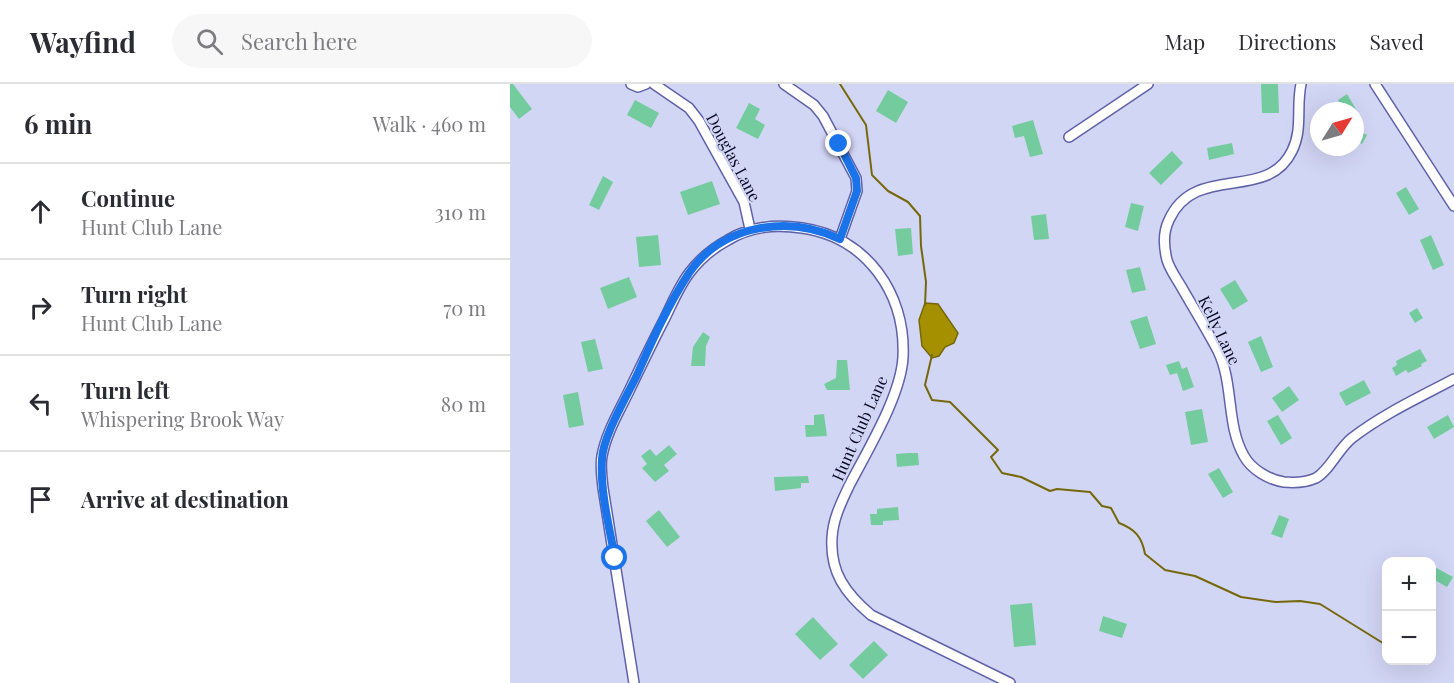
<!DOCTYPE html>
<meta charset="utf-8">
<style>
:root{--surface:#fff;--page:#f7f7f7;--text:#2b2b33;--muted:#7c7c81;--line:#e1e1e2}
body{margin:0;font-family:"Playfair Display",serif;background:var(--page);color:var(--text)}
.controls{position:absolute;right:18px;bottom:18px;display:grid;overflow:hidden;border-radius:12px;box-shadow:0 6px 24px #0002}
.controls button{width:54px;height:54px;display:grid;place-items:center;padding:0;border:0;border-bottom:2px solid var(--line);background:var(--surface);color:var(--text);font:30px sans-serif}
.compass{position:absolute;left:800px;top:18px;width:54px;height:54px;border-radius:50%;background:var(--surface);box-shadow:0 6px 24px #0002;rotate:53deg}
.stop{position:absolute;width:18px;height:18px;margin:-14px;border:4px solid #1a73e8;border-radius:50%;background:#fff}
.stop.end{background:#1a73e8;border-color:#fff;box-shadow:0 2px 6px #0008}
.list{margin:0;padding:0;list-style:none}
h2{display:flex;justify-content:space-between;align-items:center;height:78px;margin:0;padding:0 24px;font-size:26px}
h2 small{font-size:20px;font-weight:400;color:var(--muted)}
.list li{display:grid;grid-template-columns:39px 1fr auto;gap:18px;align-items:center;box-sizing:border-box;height:96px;padding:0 24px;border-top:2px solid var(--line)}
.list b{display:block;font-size:22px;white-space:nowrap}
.list p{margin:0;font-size:20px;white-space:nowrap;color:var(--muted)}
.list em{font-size:20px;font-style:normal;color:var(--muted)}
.icon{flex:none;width:33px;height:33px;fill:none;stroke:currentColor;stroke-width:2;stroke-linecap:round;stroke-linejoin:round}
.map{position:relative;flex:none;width:944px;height:599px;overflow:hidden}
header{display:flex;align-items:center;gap:36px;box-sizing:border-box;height:84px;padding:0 30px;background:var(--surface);border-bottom:2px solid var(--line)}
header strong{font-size:28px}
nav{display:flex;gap:33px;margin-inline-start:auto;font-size:21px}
.search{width:420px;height:54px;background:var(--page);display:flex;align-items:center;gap:15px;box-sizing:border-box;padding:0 21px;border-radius:33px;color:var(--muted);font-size:22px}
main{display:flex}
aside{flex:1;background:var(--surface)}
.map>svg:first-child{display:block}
</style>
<header>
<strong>Wayfind</strong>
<div class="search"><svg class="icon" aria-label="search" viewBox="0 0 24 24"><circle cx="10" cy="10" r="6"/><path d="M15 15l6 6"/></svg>Search here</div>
<nav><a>Map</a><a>Directions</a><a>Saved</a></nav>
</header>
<main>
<aside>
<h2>6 min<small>Walk · 460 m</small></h2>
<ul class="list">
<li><svg class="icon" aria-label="ahead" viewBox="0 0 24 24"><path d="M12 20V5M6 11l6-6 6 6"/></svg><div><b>Continue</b><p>Hunt Club Lane</p></div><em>310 m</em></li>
<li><svg class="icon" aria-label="right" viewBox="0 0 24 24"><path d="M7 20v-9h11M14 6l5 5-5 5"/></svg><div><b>Turn right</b><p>Hunt Club Lane</p></div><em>70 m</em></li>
<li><svg class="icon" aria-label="left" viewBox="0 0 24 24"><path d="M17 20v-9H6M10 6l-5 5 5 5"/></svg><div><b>Turn left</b><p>Whispering Brook Way</p></div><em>80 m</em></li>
<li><svg class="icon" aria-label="arrive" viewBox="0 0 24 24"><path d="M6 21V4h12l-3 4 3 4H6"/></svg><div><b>Arrive at destination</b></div></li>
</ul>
</aside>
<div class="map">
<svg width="944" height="599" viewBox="0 0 944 599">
<rect width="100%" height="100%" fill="#d2d6f5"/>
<path fill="#a59100" stroke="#76680a" stroke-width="1.5" d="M415,219L428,220L448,249L444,259L435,263L429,272L422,274L412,262L409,236Z"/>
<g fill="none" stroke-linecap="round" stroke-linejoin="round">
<path stroke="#76680a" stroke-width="2" d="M330,0L356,41L362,91L378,107L398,118L410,132L411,162L416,198L415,221
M422,271L415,301L422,316L440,318L488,366L481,373L492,389L511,393L540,407L547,405L580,408L592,422L601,424L609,439C625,445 632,453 635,470L655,486L685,492L731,513L766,518L790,517L810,520L876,561"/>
</g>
<path fill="#74cb9e" d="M0,0H3L22,25L9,35L0,23Z
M751,0H768L769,29H752Z
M378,6L398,18L386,39L366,27Z
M837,10L847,27H834L828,16Z
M125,16L149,29L141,44L117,31Z
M239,19L250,25L245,35L255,41L248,55L226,44Z
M523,36L533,70L520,73L514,52L505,54L502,42Z
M845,44L857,51L852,60L845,56Z
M722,59L724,70L699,76L697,64Z
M662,67L673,79L651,101L639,89Z
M93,92L103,98L89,126L79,121Z
M202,97L210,120L178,131L170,108Z
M896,103L909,125L899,131L886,109Z
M621,119L634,122L628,147L615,143Z
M536,130L539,155L524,156L521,132Z
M401,144L403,170L388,172L385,145Z
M148,151L151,181L129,183L126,153Z
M921,151L934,181L923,186L910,156Z
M630,183L636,206L622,209L616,186Z
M119,193L127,213L98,225L90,204Z
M725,196L738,217L723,226L710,205Z
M907,224L913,234L905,239L899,229Z
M637,232L646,260L630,265L620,237Z
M193,248L200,253L196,262L195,282H181L183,263Z
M751,252L763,283L751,288L738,258Z
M85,255L93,285L78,288L71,258Z
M910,265L917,277L911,280L912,282L898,289L896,286L886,292L882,284L887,281L886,277Z
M327,276H337L340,306H317L314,300L326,294Z
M669,277L672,285L677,283L684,303L673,307L667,289L660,291L656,281Z
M854,296L861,309L836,322L829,309Z
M779,302L789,316L772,328L762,314Z
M68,308L74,341L59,344L53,311Z
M692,325L698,358L681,361L675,328Z
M314,330L317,352L296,353L295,341H304V331Z
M768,331L782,354L771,361L757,337Z
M938,331L944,343L924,355L917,343Z
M159,361L167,370L154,381L159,387L145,398L132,384L137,380L131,372L140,365L146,372Z
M398,369H408L409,381L387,383L386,370Z
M709,384L723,408L713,414L698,390Z
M298,392L299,399H291V404L265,407L264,393Z
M388,423L389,436L373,437V441H361L360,430H367V425Z
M149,426L170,453L157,463L136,437Z
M769,431L779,435L772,454L761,450Z
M921,481L943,493L937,503L921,494Z
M522,519L526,561L504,563L500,521Z
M593,532L617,540L612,554L589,547Z
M303,533L328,560L310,576L285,550Z
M364,557L378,571L353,595L339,581Z"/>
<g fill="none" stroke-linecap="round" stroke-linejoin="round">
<defs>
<path id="minor" d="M121,0L128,3L136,0
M144,0L179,24L189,37L234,118L240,145
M274,0L304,21L313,32L346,94L347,107L330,155
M791,0C786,23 793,45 782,67C757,119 685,78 659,136C653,148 654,164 657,176C660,186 667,195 672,204C684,225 697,246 708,267C724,300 716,341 734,372C741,385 759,396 774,398C784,399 797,398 806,394C819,387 829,364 842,354C873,330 910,313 944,295
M865,0L944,122
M559,53L638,0
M124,599L93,404C92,394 90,382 92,372C96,349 110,326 120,305C131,282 142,259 154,236C162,220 169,202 180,188C190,175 203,164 218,156C241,142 265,140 292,144C356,153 396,209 393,273C391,312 357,367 339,402C331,419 323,435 322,454C320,488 335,509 361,531L500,599"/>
</defs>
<use href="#minor" stroke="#5f62a7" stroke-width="12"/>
<use href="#minor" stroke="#fff" stroke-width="9"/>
</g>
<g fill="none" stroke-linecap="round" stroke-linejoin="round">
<path stroke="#1a73e8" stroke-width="8" d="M105,474C99,442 90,407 92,375C93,352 117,312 127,291C142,257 158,221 179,189C213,140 278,131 330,155L347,107L346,94L329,60"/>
</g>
<g text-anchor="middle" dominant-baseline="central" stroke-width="4.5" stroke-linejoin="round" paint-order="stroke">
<g font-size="16" fill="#080722" stroke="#d2d6f5">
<text transform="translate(224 73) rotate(62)">Douglas Lane</text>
<text transform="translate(710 246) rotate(64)">Kelly Lane</text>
<text transform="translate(349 344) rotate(-66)">Hunt Club Lane</text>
</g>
</g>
</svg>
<div class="controls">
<button>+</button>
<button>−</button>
</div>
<svg class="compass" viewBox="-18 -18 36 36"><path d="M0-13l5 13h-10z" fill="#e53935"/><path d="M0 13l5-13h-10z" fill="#7c7c81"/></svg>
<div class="stop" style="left:105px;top:474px"></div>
<div class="stop end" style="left:329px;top:60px"></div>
</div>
</main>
